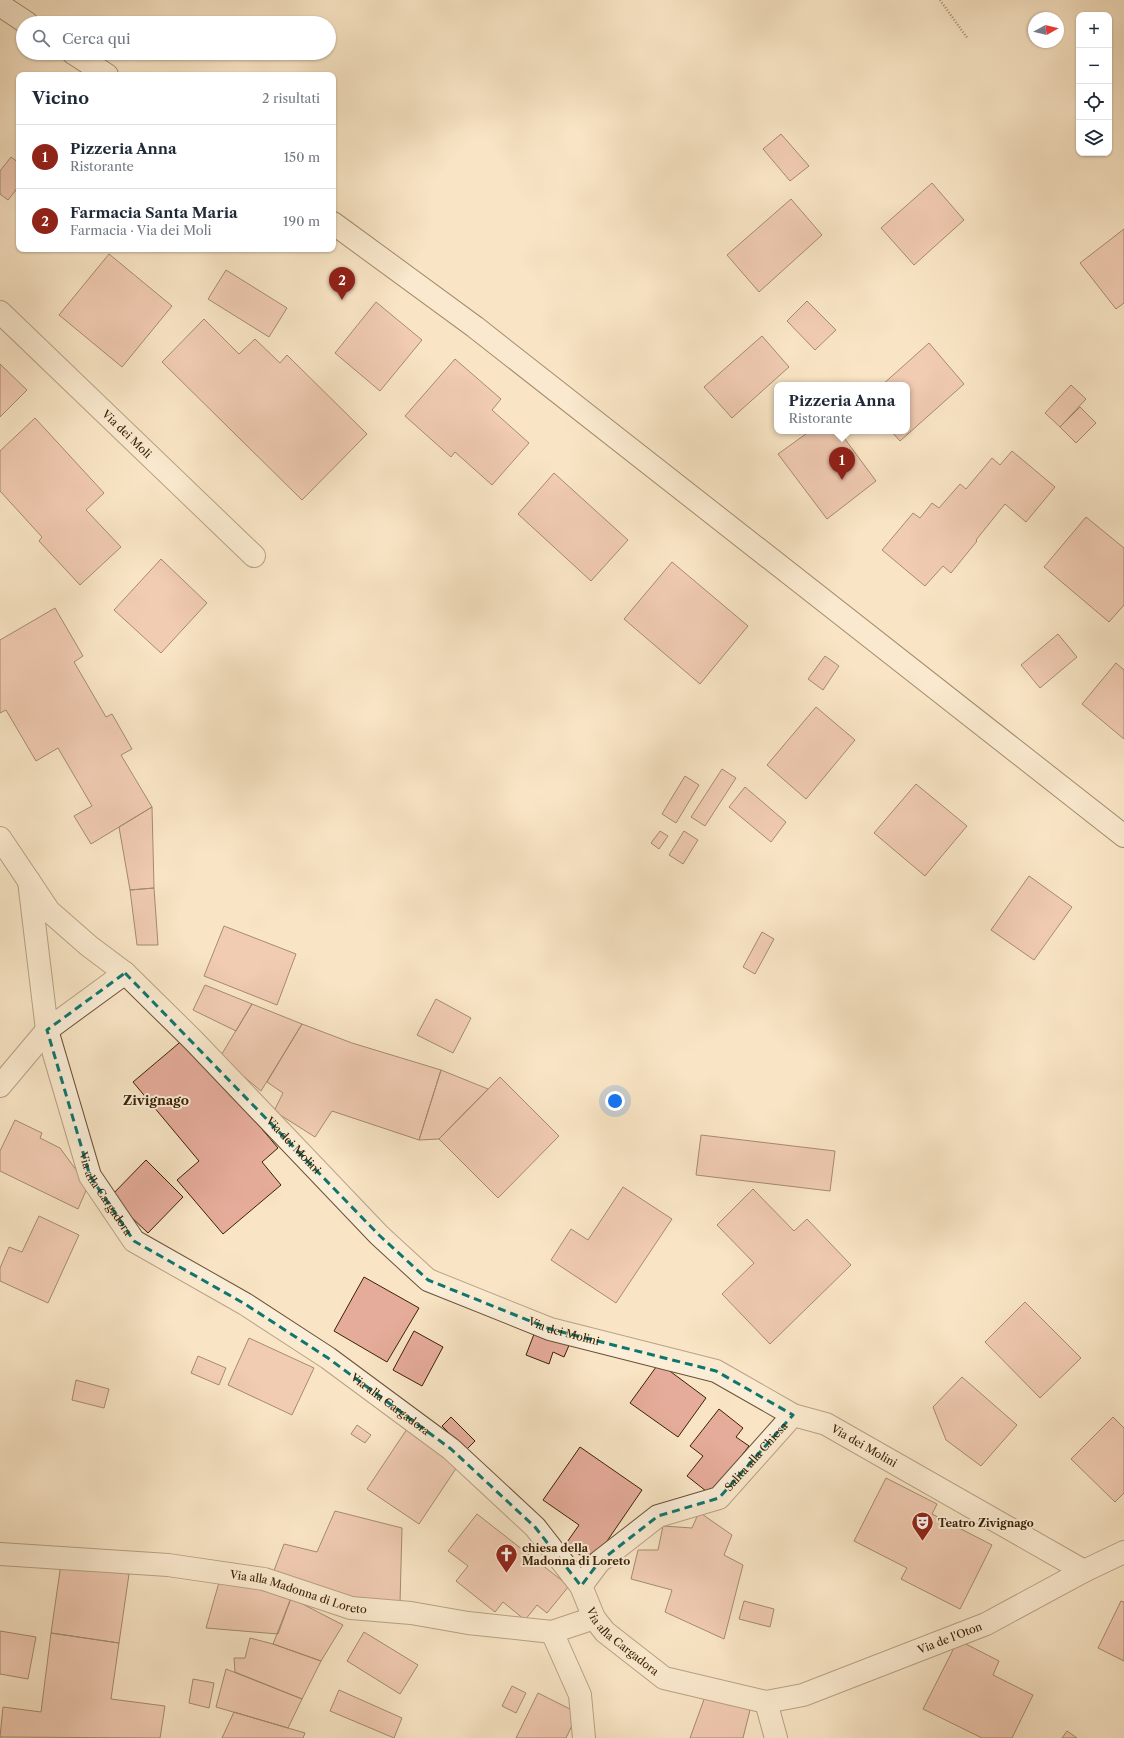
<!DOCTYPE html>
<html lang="it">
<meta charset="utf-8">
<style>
:root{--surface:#fff;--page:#f2f2f3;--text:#1f2937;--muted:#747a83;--line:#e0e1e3;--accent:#8f2418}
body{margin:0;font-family:"Libre Caslon Text",serif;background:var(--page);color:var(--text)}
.controls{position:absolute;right:12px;top:12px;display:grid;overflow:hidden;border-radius:8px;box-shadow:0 1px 3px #0004}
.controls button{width:36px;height:36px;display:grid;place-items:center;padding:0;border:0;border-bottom:1px solid var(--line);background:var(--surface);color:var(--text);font:20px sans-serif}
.compass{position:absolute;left:1028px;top:12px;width:36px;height:36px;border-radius:50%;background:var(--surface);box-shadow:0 1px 3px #0004;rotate:82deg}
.you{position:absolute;left:615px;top:1101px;width:14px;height:14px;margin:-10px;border:3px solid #fff;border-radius:50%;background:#1a73e8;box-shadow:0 0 0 6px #1a73e833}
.badge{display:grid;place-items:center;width:26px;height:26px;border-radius:50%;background:var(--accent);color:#fff;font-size:13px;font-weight:700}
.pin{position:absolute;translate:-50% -33px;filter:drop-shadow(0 1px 2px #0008)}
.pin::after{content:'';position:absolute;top:21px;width:14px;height:12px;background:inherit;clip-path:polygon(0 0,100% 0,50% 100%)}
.popup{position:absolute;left:774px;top:382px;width:136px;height:52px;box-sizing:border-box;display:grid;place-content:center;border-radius:8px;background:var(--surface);filter:drop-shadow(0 1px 3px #0005);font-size:13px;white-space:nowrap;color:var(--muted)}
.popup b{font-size:15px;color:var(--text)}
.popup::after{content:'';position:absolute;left:50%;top:100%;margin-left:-8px;border:8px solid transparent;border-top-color:var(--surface)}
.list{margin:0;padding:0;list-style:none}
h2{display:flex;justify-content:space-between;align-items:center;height:52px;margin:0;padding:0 16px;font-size:17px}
h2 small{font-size:13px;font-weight:400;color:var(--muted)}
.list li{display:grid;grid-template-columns:26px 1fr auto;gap:12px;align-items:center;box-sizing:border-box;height:64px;padding:0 16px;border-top:1px solid var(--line)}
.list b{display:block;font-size:15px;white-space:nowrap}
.list p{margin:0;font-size:13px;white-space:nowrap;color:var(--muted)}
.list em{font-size:13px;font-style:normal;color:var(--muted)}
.icon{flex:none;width:22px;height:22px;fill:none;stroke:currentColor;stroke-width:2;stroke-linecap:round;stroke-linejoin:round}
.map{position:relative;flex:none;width:1124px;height:1738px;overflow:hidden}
.search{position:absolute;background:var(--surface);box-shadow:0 1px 3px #0004;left:16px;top:16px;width:320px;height:44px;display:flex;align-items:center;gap:10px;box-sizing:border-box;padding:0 14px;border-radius:22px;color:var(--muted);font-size:15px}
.panel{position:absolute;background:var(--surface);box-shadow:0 1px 3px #0004;left:16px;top:72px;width:320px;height:180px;border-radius:8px}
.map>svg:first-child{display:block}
</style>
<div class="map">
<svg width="1124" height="1738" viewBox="0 0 1124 1738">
<rect width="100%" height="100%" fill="#f9e5c5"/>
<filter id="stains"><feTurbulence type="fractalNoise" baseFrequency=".005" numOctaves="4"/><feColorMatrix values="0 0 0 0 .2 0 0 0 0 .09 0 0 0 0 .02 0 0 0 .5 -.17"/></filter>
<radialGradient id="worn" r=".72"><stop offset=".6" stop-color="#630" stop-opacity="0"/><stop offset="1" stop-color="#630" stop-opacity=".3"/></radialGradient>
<path fill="#e6ac9b" stroke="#3b2003" d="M781,134L809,166L790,181L763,149Z
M11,157L19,163V186L8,200L0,194V171Z
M932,183L964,220L914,265L881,228Z
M791,199L822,235L759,292L727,255Z
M1124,229V303L1116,309L1080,263Z
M109,254L172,306L122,367L59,315Z
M226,270L287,308L269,337L208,299Z
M807,301L836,330L815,350L787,321Z
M376,302L422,340L380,391L335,353Z
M204,319L239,354L255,339L280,363L287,355L367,434L302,500L162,362Z
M762,336L789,367L732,418L704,387Z
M929,343L964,384L900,441L891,431H907V385H882Z
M455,359L501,399L492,410L529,443L492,485L455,452L451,457L405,416Z
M0,364L27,390L0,417Z
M1071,385L1086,399L1060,427L1045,413Z
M1080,407L1096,423L1076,443L1060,427Z
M35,418L104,493L86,510L121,547L80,585L39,541L42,537L0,491V451Z
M810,431H839L876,481L827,519L778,454Z
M1012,451L1055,487L1026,522L1005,504L976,540L977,541L951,573L943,566L925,586L882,550L913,513L920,518L932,503L939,508L960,484L966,489L992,458L1000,465Z
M554,473L628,540L591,581L518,514Z
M1086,517L1124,548V605L1109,622L1044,567Z
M161,559L207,603L161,653L114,610Z
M672,562L748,626L700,684L624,619Z
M55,608L83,656L74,662L106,717L112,714L132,749L121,755L152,807L91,844L74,816L92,806L58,748L36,761L6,710L0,713V640Z
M1058,634L1077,657L1040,688L1021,665Z
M825,656L839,666L823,690L808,679Z
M1116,663L1124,670V739L1082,704Z
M816,707L855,740L806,799L767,765Z
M722,769L736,778L705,826L691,817Z
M685,776L699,785L676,823L662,814Z
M916,784L967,826L925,876L874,833Z
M745,787L786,822L771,842L729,807Z
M152,807L154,888L130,890L119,827Z
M660,831L668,836L659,849L651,843Z
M684,831L698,840L683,864L669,855Z
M1029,876L1072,907L1034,960L991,930Z
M154,888L158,945H137L130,890Z
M224,926L296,954L277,1005L204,976Z
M762,932L774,939L755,974L743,967Z
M205,985L252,1004L236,1031L193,1010Z
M436,999L471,1018L453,1053L417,1035Z
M252,1004L302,1024L261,1091L220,1057Z
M302,1024L352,1043L441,1070L419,1140L332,1111L315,1137L274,1111L283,1093L267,1082Z
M185,1038L278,1148L262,1162L281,1185L223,1234L177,1180L199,1161L133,1082Z
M441,1070L488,1089L439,1139L419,1140Z
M500,1077L559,1136L498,1198L439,1139Z
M15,1120L42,1133L40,1138L60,1148L88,1186L78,1209L0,1171V1151Z
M701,1135L835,1151L830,1191L696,1175Z
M146,1160L183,1197L148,1233L110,1197Z
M623,1187L672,1219L616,1303L551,1260L571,1229L588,1240Z
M753,1189L794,1231L807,1219L851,1265L770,1344L722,1294L754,1263L717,1225Z
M39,1216L79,1235L48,1303L0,1281V1268L9,1247L22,1252Z
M364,1277L419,1308L387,1362L334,1331Z
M1025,1302L1081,1358L1040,1398L985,1342Z
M536,1329L570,1343L564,1357L553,1352L549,1364L526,1355Z
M414,1331L443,1347L422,1386L393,1370Z
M249,1338L314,1368L292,1415L228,1385Z
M198,1356L226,1368L219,1385L191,1373Z
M659,1363L706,1398L678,1437L630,1403Z
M962,1377L1017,1425L981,1466L946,1440L933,1407Z
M76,1380L109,1389L104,1408L72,1400Z
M719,1409L743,1428L736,1437L749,1446L711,1495L687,1476L703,1456L690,1446Z
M451,1417L475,1441L466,1450L442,1426Z
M1113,1417L1124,1428V1493L1115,1502L1071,1459Z
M357,1425L371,1435L365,1443L351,1434Z
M407,1429L459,1464L419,1524L367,1489Z
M580,1447L642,1490L592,1563L565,1545L579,1525L543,1500Z
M886,1478L937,1504L932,1514L992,1545L960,1609L901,1579L907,1568L854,1541Z
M335,1511L402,1528L400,1603L347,1599L272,1576L284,1544L317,1552Z
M699,1512L732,1535L724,1555L743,1565L724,1639L665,1612L672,1590L631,1579L638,1550H658L663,1526L692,1528Z
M477,1514L569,1586L547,1613L537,1605L525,1620L503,1602L495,1612L456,1581L468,1566L448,1551Z
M61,1564L129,1574L119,1643L51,1633Z
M220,1579L291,1598L278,1634L206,1628Z
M291,1598L343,1625L321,1661L273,1644Z
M744,1601L774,1609L770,1627L739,1619Z
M1121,1601L1124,1602V1661L1098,1648Z
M0,1631L36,1637L28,1679L0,1674Z
M364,1632L418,1665L400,1694L347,1661Z
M51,1633L119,1643L111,1699L165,1706L160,1738L0,1737L3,1707L41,1712Z
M250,1638L273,1644L321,1661L302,1699L235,1672L234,1658H245Z
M958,1640L999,1661L993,1675L1033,1695L1012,1738H982L923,1709Z
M226,1669L302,1699L288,1728L216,1707Z
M193,1679L214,1683L209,1708L189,1703Z
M512,1686L526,1693L516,1713L502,1706Z
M339,1690L402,1718L394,1738L330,1711Z
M538,1693L578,1713L566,1738H516Z
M706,1694L750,1710L743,1738H690Z
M234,1712L288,1728L305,1733L303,1738H222Z
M1067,1731L1077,1738H1062Z"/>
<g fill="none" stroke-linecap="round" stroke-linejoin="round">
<defs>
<g id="street">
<path id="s1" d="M0,312L254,556"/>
<path d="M0,838L49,911L89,946L125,973L47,1030L0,1086"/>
<path id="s2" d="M29,881L47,1030L90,1176L134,1241L245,1304L328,1358L451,1449L535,1527L581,1586L594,1618L605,1632L664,1678L766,1702L803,1695L986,1624L1084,1571L1124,1552"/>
<path id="s3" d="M125,973L194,1041L379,1235L428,1280L550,1329L716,1371L793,1415L826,1424L1084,1571"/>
<path id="s4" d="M0,1554L168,1565L264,1579L351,1608L411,1613L468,1623L552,1632L594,1618"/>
<path id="s5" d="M581,1586L599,1562L658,1516L719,1498L793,1415"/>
<path d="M552,1632L580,1695L584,1738"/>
<path d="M766,1702L776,1738"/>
</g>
<path id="secondary" d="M0,5L27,23
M73,53L107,75
M333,223L475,327L1124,836"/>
</defs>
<use href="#street" stroke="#6a5134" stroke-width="24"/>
<use href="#secondary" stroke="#3b2003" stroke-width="24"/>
<path stroke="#3b2003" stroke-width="2.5" stroke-dasharray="1 2" stroke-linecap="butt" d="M940,0L968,39"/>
<use href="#street" stroke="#fbeed9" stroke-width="22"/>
<use href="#secondary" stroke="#fbeed9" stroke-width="22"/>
</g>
<path d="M0 0H1124V1738H0ZM125,973L379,1235L428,1280L550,1329L716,1371L793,1415L719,1498L658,1516L599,1562L581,1586L535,1527L451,1449L328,1358L245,1304L134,1241L90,1176L47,1030Z" fill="#f9e5c5" fill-opacity=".55" fill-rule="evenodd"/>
<path fill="none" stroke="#0f766e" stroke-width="3" stroke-dasharray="8 5" stroke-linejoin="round" d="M125,973L379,1235L428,1280L550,1329L716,1371L793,1415L719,1498L658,1516L599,1562L581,1586L535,1527L451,1449L328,1358L245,1304L134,1241L90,1176L47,1030Z"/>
<defs>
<symbol id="theatre-pin" viewBox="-11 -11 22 30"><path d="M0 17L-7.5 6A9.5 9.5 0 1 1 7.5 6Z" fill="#8f2418" stroke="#fbeed9"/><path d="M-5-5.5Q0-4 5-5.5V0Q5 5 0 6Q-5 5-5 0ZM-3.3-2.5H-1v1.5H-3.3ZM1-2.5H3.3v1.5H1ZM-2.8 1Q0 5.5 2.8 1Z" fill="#fff"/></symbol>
<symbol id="church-pin" viewBox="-11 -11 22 30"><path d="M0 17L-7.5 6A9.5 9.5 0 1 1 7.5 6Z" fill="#8f2418" stroke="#fbeed9"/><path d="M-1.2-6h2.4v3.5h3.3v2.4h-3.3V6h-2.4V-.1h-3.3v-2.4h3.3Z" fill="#fff"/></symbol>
</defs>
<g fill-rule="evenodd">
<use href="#theatre-pin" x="910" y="1510" width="25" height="34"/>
<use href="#church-pin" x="494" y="1542" width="25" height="34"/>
</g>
<g text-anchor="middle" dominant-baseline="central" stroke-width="4" stroke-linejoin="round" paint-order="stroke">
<g font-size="11" fill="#3b2003" stroke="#fbeed9">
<text stroke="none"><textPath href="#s1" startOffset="176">Via dei Moli</textPath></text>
<text stroke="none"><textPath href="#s3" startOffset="241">Via dei Molini</textPath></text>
<text stroke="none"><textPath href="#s2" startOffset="325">Via alla Cargadora</textPath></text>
<text stroke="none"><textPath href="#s3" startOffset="577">Via dei Molini</textPath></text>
<text stroke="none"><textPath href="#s2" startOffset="685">Via alla Cargadora</textPath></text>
<text stroke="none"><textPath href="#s3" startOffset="901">Via dei Molini</textPath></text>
<text stroke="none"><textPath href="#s5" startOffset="224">Salita alla Chiesa</textPath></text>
<text stroke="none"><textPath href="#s4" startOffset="302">Via alla Madonna di Loreto</textPath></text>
<text stroke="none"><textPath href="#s2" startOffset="1377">Via de l'Oton</textPath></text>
<text stroke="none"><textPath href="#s2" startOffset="1021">Via alla Cargadora</textPath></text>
</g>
<g font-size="11" font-weight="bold" fill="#3b2003" stroke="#fbeed9" text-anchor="start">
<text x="938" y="1523">Teatro Zivignago</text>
<text x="522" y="1548">chiesa della<tspan x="522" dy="13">Madonna di Loreto</tspan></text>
</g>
<g font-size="13" font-weight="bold" fill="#3b2003" stroke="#fbeed9">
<text x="156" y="1100">Zivignago</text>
</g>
</g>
<rect width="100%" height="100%" filter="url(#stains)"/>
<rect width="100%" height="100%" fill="url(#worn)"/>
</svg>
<div class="controls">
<button>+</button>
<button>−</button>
<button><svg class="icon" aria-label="locate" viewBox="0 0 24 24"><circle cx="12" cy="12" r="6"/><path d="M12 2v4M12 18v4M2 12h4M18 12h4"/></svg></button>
<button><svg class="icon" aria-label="layers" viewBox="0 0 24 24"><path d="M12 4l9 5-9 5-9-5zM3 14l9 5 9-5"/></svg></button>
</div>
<svg class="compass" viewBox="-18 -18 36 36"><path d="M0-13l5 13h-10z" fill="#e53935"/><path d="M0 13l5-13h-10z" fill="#747a83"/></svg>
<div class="you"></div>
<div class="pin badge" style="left:842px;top:480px">1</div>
<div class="popup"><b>Pizzeria Anna</b>Ristorante</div>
<div class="pin badge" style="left:342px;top:300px">2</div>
<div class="search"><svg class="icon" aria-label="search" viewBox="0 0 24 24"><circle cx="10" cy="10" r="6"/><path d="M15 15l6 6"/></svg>Cerca qui</div>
<section class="panel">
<h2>Vicino<small>2 risultati</small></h2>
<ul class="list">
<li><span class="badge">1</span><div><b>Pizzeria Anna</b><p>Ristorante</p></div><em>150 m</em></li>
<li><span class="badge">2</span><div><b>Farmacia Santa Maria</b><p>Farmacia · Via dei Moli</p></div><em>190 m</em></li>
</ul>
</section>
</div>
